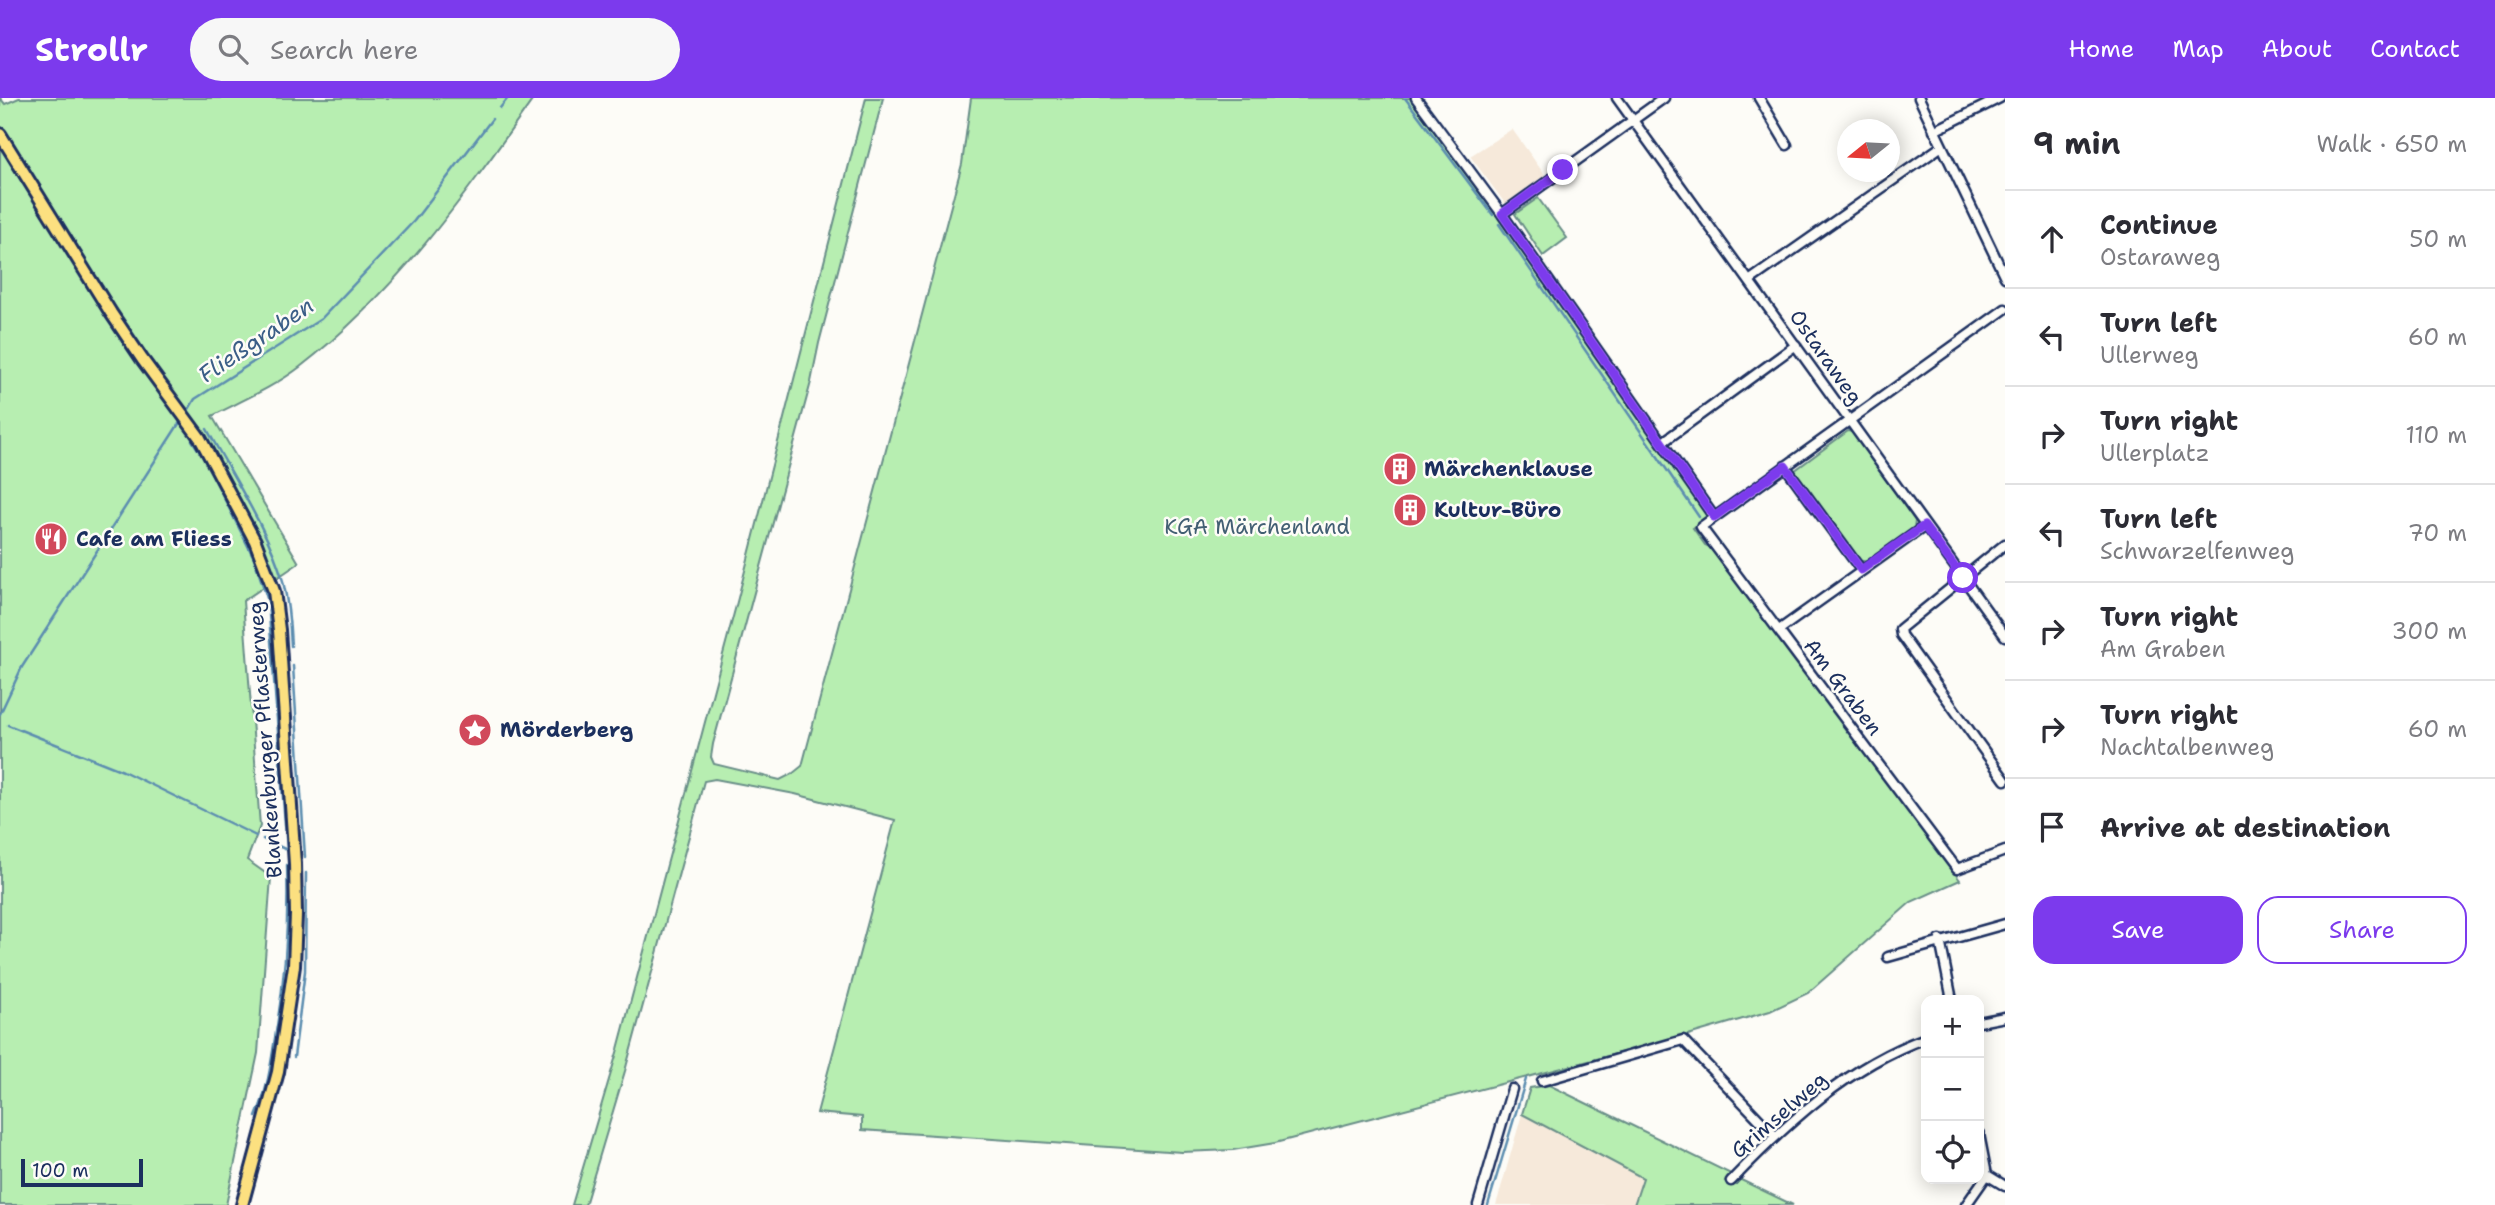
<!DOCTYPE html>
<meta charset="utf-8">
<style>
:root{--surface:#fff;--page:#f7f7f7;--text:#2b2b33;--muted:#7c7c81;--line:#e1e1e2;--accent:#7c3aed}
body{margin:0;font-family:"Shantell Sans",sans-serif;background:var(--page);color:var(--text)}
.controls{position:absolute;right:21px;bottom:21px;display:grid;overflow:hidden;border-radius:14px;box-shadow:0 4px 18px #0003}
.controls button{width:63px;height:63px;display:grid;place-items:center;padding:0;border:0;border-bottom:2px solid var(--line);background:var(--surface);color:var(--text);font:35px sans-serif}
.compass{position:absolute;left:1837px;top:21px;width:63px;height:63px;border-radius:50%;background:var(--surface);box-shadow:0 4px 18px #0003;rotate:252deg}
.scale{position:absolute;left:21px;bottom:18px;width:122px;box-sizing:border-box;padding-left:7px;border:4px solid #1b2f5e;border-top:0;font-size:19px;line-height:24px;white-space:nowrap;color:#1b2f5e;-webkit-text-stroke:5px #fdfcf7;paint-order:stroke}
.stop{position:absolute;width:21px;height:21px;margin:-16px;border:5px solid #7c3aed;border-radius:50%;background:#fff}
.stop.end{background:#7c3aed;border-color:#fff;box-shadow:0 2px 7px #0008}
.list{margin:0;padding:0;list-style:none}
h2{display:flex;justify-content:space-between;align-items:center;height:91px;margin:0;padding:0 28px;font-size:30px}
h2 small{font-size:23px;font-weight:400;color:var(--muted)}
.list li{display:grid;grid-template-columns:46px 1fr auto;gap:21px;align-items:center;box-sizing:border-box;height:98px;padding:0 28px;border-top:2px solid var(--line)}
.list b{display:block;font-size:26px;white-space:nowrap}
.list p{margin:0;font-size:23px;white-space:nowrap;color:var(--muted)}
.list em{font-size:23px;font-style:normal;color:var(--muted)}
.actions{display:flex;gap:14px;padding:21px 28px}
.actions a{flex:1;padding:16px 0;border:2px solid var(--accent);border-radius:21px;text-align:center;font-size:24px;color:var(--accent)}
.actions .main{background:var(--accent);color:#fff}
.icon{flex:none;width:38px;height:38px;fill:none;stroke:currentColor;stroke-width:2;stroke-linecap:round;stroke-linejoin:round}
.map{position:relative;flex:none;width:2005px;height:1107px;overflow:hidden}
header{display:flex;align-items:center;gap:42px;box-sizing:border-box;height:98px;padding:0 35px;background:var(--accent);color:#fff}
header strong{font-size:33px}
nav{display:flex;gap:38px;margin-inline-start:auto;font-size:24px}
.search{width:490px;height:63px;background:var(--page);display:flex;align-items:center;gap:18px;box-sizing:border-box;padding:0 24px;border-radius:38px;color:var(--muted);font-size:26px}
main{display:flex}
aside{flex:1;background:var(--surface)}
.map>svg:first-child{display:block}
</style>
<header>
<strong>Strollr</strong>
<div class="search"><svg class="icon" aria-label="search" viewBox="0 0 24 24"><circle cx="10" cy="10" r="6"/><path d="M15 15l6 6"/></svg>Search here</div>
<nav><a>Home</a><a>Map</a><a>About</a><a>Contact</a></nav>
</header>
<main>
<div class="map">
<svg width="2005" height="1107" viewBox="0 0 2005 1107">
<rect width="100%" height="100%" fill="#fdfcf7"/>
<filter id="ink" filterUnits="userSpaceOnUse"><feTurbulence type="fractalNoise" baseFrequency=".0143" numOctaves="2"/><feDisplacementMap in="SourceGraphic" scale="14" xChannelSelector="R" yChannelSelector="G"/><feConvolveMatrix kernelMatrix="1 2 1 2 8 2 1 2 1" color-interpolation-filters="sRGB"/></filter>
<g filter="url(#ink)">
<path fill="#f6e9da" d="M1512,31L1547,80L1507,108L1470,58Z
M1522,1016L1643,1080L1634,1107H1496Z"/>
<path fill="#b7eeb1" stroke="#698e88" stroke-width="2" d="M0,0L5,6L19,0H534C465,97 396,195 300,269C274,289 241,303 212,318L299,465L243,503L260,728L247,762L271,779L258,955L226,1107H0Z
M866,0H883L819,245L811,284L713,646L711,659L714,666L780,682L792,676L802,668L962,66L971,0H1411L1498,116L1710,418L1693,430L1705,447L1712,450L1960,782L1911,804L1808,895L1770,913L1688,937L1275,1045L1233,1052L1182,1054L862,1032V1019L817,1015L895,722L795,696L715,681L704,683L625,973L585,1107H572L618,951L738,500Z
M1538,100L1567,140L1543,158L1515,116Z
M1848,333L1852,334L1915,423L1914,431L1869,464L1856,462L1795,378L1794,373Z
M1549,987L1731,1076L1725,1083L1731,1087L1737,1080L1793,1107H1634L1643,1080L1522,1016L1530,990Z"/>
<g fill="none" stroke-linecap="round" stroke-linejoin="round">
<path stroke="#5b8db0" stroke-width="2.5" d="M1405,0L1493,117
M500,10L508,0
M1499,126L1699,419
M186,316L195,301L321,221L414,123L492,21
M207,331C231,376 270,435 283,483C288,504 290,526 291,548
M192,342L205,362L254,460L268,503L287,752L263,741
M293,568L305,759
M0,616L22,569L182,321
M8,627L123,673L256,738
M294,959L305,873L306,775
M256,1019C267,994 271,967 275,940C285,883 289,825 287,767
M1488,1107L1526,981"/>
<defs>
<path id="minor" d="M1416,0L1502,116L1714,419
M1617,0L2005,538
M1759,0L1787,47
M1919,0L2005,179
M1934,33L2000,0
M1502,116L1664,0
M1749,183L1942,48
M2005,211L1701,429L1957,771L2005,753
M1663,344L1796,247
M1785,368L1861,472
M2005,446L1900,531L1901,537L2005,682
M1779,532L1925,428
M1940,842L1952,902
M1888,859L2005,826
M1979,924L2005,919
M1542,983L1683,942L1775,1038
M1979,1036L1987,1077L2005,1088
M1731,1083C1787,1025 1849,967 1926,940
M1478,1107L1512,991
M1966,1107L1987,1077"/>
<path id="major" d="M0,36L111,215L142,261L200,340L255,443L274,493L279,532L295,766L296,817L294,868L278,974L242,1107"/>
</defs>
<use href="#minor" stroke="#1b2f5e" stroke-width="13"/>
<use href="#major" stroke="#1b2f5e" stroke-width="16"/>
<use href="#minor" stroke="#fdfcf7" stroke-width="8"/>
<use href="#major" stroke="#fce080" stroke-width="10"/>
</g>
</g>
<g fill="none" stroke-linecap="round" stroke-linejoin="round" filter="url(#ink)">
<path stroke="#7c3aed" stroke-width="9" d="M1563,72L1502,116L1714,419L1785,368L1861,472L1924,428L1963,480"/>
</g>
<defs>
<symbol id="building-disc" viewBox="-11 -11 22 22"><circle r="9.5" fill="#d1495b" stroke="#fdfcf7"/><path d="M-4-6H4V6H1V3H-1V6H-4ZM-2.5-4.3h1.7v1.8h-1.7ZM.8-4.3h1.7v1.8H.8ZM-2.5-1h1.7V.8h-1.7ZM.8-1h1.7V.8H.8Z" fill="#fff"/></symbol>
<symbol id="restaurant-disc" viewBox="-11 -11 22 22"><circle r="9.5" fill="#d1495b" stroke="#fdfcf7"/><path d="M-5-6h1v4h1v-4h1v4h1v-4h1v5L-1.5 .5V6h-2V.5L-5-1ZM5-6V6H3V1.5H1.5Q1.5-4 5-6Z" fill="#fff"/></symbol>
<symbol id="sight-disc" viewBox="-11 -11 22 22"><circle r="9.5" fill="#d1495b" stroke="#fdfcf7"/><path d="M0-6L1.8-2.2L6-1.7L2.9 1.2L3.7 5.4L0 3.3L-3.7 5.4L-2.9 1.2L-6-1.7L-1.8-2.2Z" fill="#fff"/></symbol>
</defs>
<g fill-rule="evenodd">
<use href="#building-disc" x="1381" y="352" width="38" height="38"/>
<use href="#building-disc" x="1391" y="393" width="38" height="38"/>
<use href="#restaurant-disc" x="32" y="422" width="38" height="38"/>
<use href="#sight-disc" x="456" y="613" width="38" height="38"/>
</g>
<g text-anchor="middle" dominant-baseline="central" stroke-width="5" stroke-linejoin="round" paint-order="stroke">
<g font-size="21" fill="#1b2f5e" stroke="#fdfcf7">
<text transform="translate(1826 259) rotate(55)">Ostaraweg</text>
<text transform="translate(1843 589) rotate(53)">Am Graben</text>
<text transform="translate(265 642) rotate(-94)">Blankenburger Pflasterweg</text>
<text transform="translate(1779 1017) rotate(-41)">Grimselweg</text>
</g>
<g font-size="21" font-weight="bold" fill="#1b2f5e" stroke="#fdfcf7" text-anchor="start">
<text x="1424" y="371">Märchenklause</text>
<text x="1434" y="412">Kultur-Büro</text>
<text x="76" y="441">Cafe am Fliess</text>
<text x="500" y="632">Mörderberg</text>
</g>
<g font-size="21" fill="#425f73" stroke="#fdfcf7">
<text x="1257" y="429">KGA Märchenland</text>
</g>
<g font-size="23" font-style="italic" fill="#3b5e87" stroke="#fdfcf7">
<text transform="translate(256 242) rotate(-34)">Fließgraben</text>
</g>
</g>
</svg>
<div class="controls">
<button>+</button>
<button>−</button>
<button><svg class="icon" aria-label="locate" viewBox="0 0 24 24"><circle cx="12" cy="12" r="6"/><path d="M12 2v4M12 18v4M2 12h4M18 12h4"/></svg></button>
</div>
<svg class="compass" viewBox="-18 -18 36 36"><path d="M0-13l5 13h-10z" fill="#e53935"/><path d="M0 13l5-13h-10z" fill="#7c7c81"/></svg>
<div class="scale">100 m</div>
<div class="stop" style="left:1963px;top:480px"></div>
<div class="stop end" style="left:1563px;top:72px"></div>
</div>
<aside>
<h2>9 min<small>Walk · 650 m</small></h2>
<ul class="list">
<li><svg class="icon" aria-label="ahead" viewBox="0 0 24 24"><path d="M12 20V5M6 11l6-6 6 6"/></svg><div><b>Continue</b><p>Ostaraweg</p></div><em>50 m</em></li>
<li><svg class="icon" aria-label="left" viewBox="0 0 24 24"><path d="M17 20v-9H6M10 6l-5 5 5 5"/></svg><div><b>Turn left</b><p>Ullerweg</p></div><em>60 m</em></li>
<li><svg class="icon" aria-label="right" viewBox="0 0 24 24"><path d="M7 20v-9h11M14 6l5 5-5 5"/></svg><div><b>Turn right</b><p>Ullerplatz</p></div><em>110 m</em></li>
<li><svg class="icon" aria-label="left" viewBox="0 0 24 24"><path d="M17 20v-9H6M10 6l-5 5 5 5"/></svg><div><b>Turn left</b><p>Schwarzelfenweg</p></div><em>70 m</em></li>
<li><svg class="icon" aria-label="right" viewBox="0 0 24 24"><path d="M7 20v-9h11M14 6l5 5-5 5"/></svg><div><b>Turn right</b><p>Am Graben</p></div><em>300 m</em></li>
<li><svg class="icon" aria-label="right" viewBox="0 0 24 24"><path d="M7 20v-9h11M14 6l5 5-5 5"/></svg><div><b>Turn right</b><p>Nachtalbenweg</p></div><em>60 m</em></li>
<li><svg class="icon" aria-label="arrive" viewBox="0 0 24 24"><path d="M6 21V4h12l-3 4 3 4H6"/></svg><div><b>Arrive at destination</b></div></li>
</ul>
<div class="actions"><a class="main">Save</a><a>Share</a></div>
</aside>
</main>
